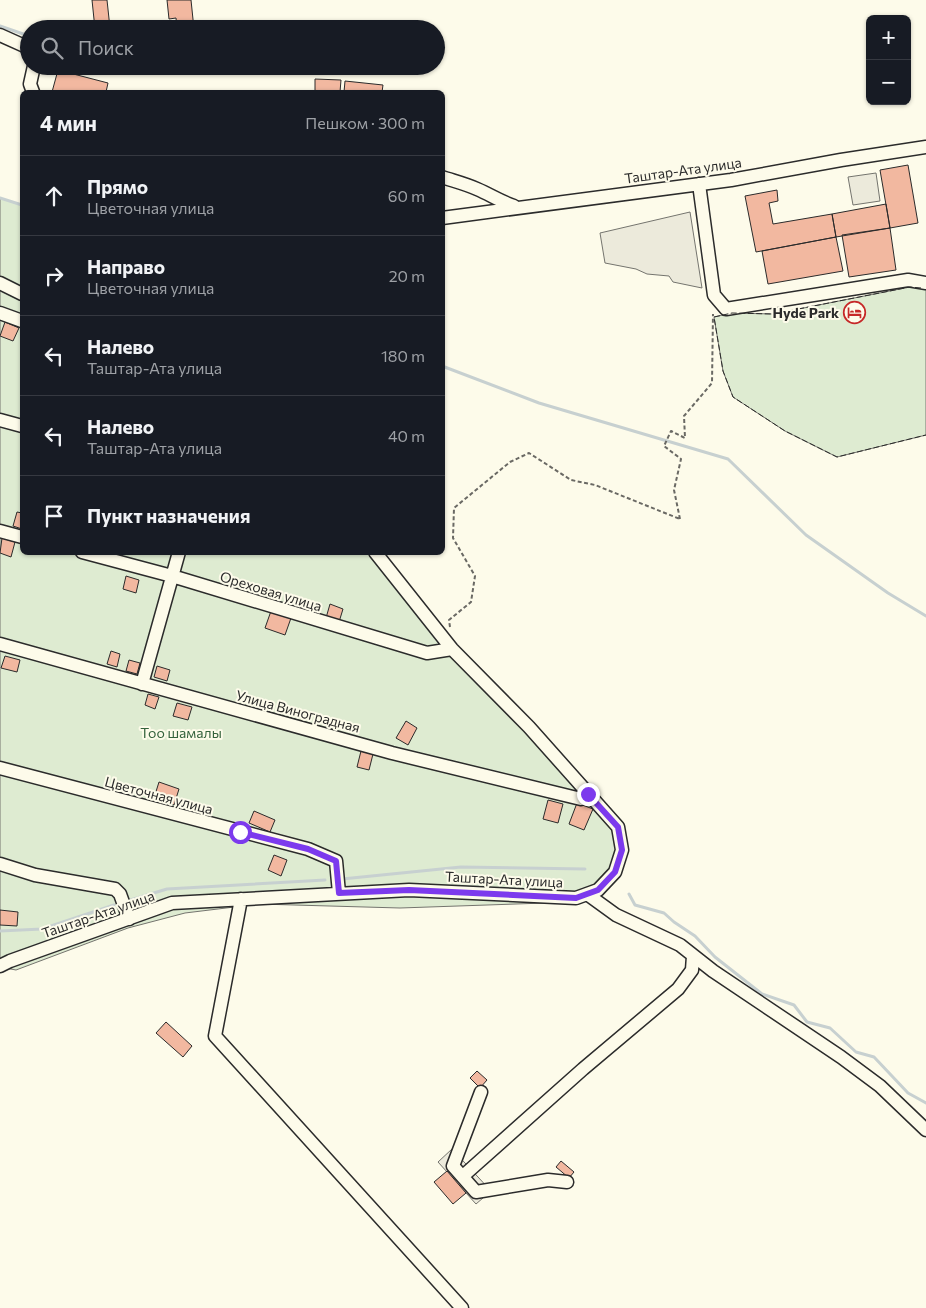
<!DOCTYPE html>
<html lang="ru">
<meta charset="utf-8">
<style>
:root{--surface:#171b24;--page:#20242c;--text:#f1f3f6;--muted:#9ea1a6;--line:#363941}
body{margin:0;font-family:Commissioner,sans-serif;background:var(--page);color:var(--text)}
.controls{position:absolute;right:15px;top:15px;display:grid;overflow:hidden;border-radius:8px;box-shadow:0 1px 4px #0004}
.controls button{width:45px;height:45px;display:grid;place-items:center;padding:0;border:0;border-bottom:1px solid var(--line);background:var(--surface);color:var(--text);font:25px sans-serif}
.stop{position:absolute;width:15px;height:15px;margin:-11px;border:4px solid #7c3aed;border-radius:50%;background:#fff}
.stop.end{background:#7c3aed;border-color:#fff;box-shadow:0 1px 5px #0008}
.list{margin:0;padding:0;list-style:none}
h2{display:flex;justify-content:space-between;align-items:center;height:65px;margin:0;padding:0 20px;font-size:21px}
h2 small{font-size:16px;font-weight:400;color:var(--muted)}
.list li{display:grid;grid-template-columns:32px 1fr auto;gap:15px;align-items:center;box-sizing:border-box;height:80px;padding:0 20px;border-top:1px solid var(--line)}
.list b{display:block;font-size:19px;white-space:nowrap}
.list p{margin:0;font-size:16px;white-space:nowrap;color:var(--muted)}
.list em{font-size:16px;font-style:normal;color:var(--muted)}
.icon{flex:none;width:28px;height:28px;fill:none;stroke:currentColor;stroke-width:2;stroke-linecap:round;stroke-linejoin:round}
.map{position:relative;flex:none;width:926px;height:1308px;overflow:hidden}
.search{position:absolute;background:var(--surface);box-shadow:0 1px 4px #0004;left:20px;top:20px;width:425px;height:55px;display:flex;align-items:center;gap:12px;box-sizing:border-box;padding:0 18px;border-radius:28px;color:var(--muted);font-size:19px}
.panel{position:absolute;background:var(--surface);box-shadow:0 1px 4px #0004;left:20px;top:90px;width:425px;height:465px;border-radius:8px}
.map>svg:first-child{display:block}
</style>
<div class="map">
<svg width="926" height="1308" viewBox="0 0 926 1308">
<rect width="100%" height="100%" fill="#fdfbea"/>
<path fill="#deebd1" stroke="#74746e" d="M0,198L22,205V552L375,553L618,827L622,850L598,890L545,903L400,908L259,904L185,913L128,928L16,970L0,967Z
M910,287L926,289V435L837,457L785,431L733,397L723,371L714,317L732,313L773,314Z"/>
<path fill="#eceadb" stroke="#74746e" d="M876,173L880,201L853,205L848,177Z
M690,212L702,288L673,282L669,276L647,274L636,269L605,263L600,233Z
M452,1149L491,1191L476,1204L438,1162Z"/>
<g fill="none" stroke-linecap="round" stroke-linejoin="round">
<path stroke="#c7d0d0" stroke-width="3" d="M0,26L29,36
M0,198L22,205
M442,366L539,403L728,459L806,535L888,593L926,616
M342,879L461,867L585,869
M629,894L635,905L664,913L674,922L695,936L715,957L762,994L794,1005L807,1022L830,1028L856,1052L874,1057L908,1093L926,1103
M127,901L167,889L325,880
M0,931L42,929L114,905"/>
</g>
<path fill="#f2b8a0" stroke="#2b2b2b" d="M92,0H107L110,28L95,29Z
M167,0H191L194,29H177L176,18L169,19Z
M58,70L108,83L106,92H52Z
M315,79L341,80L340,92H315Z
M345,81L383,85L382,92H344Z
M908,165L918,223L890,228L880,170Z
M777,190L778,201L769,203L773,224L832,214L836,237L756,252L745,196Z
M886,204L890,228L836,237L832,214Z
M890,228L896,270L849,277L842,235Z
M836,237L843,271L768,284L762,251Z
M5,322L19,328L13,341L0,336Z
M17,512L22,513V529L13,526Z
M2,538L15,542L11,557L0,553Z
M126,576L139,580L136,593L123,589Z
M330,604L343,609L339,622L326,618Z
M271,611L291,618L285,635L265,628Z
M111,651L120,654L117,667L107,664Z
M5,656L20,660L17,672L1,668Z
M129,660L140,663L137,674L126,671Z
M157,666L170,670L167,681L154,677Z
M148,694L159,697L155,709L145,705Z
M177,703L192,707L188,720L173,716Z
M406,721L417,728L408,745L396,738Z
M362,747L374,750L369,770L357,767Z
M159,782L179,789L174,805L154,798Z
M548,800L563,804L558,823L543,819Z
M577,803L593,809L584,830L569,824Z
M254,811L275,820L270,832L249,823Z
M274,855L287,860L281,876L268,870Z
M0,910L18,912L17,926L0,925Z
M166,1022L192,1046L183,1057L156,1033Z
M477,1071L487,1080L480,1088L470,1078Z
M561,1161L574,1172L569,1178L556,1167Z
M447,1171L466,1193L453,1204L434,1182Z"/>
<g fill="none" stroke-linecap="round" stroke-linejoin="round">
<defs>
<path id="minor" d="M0,35L29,48
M33,92L30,84L34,66
M442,177C454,181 466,184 477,189C491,195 499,201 514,206
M699,184L714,295L726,309L908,280L926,283
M442,218L731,180L841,160L926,147
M0,283L22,294
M0,313L22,321
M0,420L22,426
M0,531L22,537
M82,552L172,576L427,653L452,649
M0,644L392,753L581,799L588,794
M142,684L179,552
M0,768L308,849L336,861L339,893
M0,864L35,875L115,889L120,894L129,919
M587,894L616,915L680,945L713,971L841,1057L880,1086L926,1130
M241,899L215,1036L462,1308
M0,966L10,961L172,903L409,890L576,898L598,890L615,872L622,850L618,827L529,727L452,649L375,552
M481,1092L453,1166L476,1192L548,1180L567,1182
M463,1176L583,1069L678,989L692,970L693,956"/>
</defs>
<use href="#minor" stroke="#2b2b2b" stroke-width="15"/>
<path stroke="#6a6964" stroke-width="2" stroke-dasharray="4 2.5" stroke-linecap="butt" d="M680,519L674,490L681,459L664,446L671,431L685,438L684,416L712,383L713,314
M450,627L449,620L471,602L475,576L453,538L454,508L510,462L529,453L571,480L595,485L680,519"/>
<use href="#minor" stroke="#fdfbea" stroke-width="12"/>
<path stroke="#2b2b2b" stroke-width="1" stroke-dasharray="6 2.5" stroke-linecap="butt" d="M921,288L910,287L773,314L732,313L714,317L723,371L733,397L785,431L837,457L926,435"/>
</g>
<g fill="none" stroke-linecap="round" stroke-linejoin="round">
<path stroke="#7c3aed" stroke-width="6" d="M240,832L308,849L336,861L339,893L409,890L576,898L598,890L615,872L622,850L618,827L588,794"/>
</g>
<defs>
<symbol id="hotel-ring" viewBox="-11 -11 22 22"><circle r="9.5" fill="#fdfbea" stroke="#c62828" stroke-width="1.5"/><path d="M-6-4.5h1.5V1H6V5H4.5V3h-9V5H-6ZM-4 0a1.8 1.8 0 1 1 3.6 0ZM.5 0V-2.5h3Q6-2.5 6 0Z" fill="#c62828"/></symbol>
</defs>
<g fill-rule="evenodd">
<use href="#hotel-ring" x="842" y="300" width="25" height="25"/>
</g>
<g text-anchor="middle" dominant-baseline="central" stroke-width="4" stroke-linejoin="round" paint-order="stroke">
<g font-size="14" fill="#2b2b2b" stroke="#fdfbea">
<text transform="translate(683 170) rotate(-8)">Таштар-Ата улица</text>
<text transform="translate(271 591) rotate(17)">Ореховая улица</text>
<text transform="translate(298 711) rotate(15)">Улица Виноградная</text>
<text transform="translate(159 795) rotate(15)">Цветочная улица</text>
<text transform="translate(504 879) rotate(3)">Таштар-Ата улица</text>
<text transform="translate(98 914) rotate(-19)">Таштар-Ата улица</text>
</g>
<g font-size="14" font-weight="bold" fill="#2b2b2b" stroke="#fdfbea" text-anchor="end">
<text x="839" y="312">Hyde Park</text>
</g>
<g font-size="14" fill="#34623c" stroke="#fdfbea">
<text x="181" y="732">Тоо шамалы</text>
</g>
</g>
</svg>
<div class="controls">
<button>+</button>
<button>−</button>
</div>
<div class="stop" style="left:240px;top:832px"></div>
<div class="stop end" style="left:588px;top:794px"></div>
<div class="search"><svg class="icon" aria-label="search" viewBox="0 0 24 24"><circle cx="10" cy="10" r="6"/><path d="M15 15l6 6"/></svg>Поиск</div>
<section class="panel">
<h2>4 мин<small>Пешком · 300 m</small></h2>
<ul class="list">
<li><svg class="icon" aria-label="ahead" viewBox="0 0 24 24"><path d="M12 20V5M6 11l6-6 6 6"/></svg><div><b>Прямо</b><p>Цветочная улица</p></div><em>60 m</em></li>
<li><svg class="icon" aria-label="right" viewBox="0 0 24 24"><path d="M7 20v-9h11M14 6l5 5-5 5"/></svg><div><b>Направо</b><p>Цветочная улица</p></div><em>20 m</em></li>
<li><svg class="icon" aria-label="left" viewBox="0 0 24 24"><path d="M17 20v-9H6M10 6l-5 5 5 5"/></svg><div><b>Налево</b><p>Таштар-Ата улица</p></div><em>180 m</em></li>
<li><svg class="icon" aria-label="left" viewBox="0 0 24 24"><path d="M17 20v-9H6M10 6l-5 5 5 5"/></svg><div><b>Налево</b><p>Таштар-Ата улица</p></div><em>40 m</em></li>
<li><svg class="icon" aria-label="arrive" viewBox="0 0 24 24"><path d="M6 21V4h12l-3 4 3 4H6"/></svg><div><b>Пункт назначения</b></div></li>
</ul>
</section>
</div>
